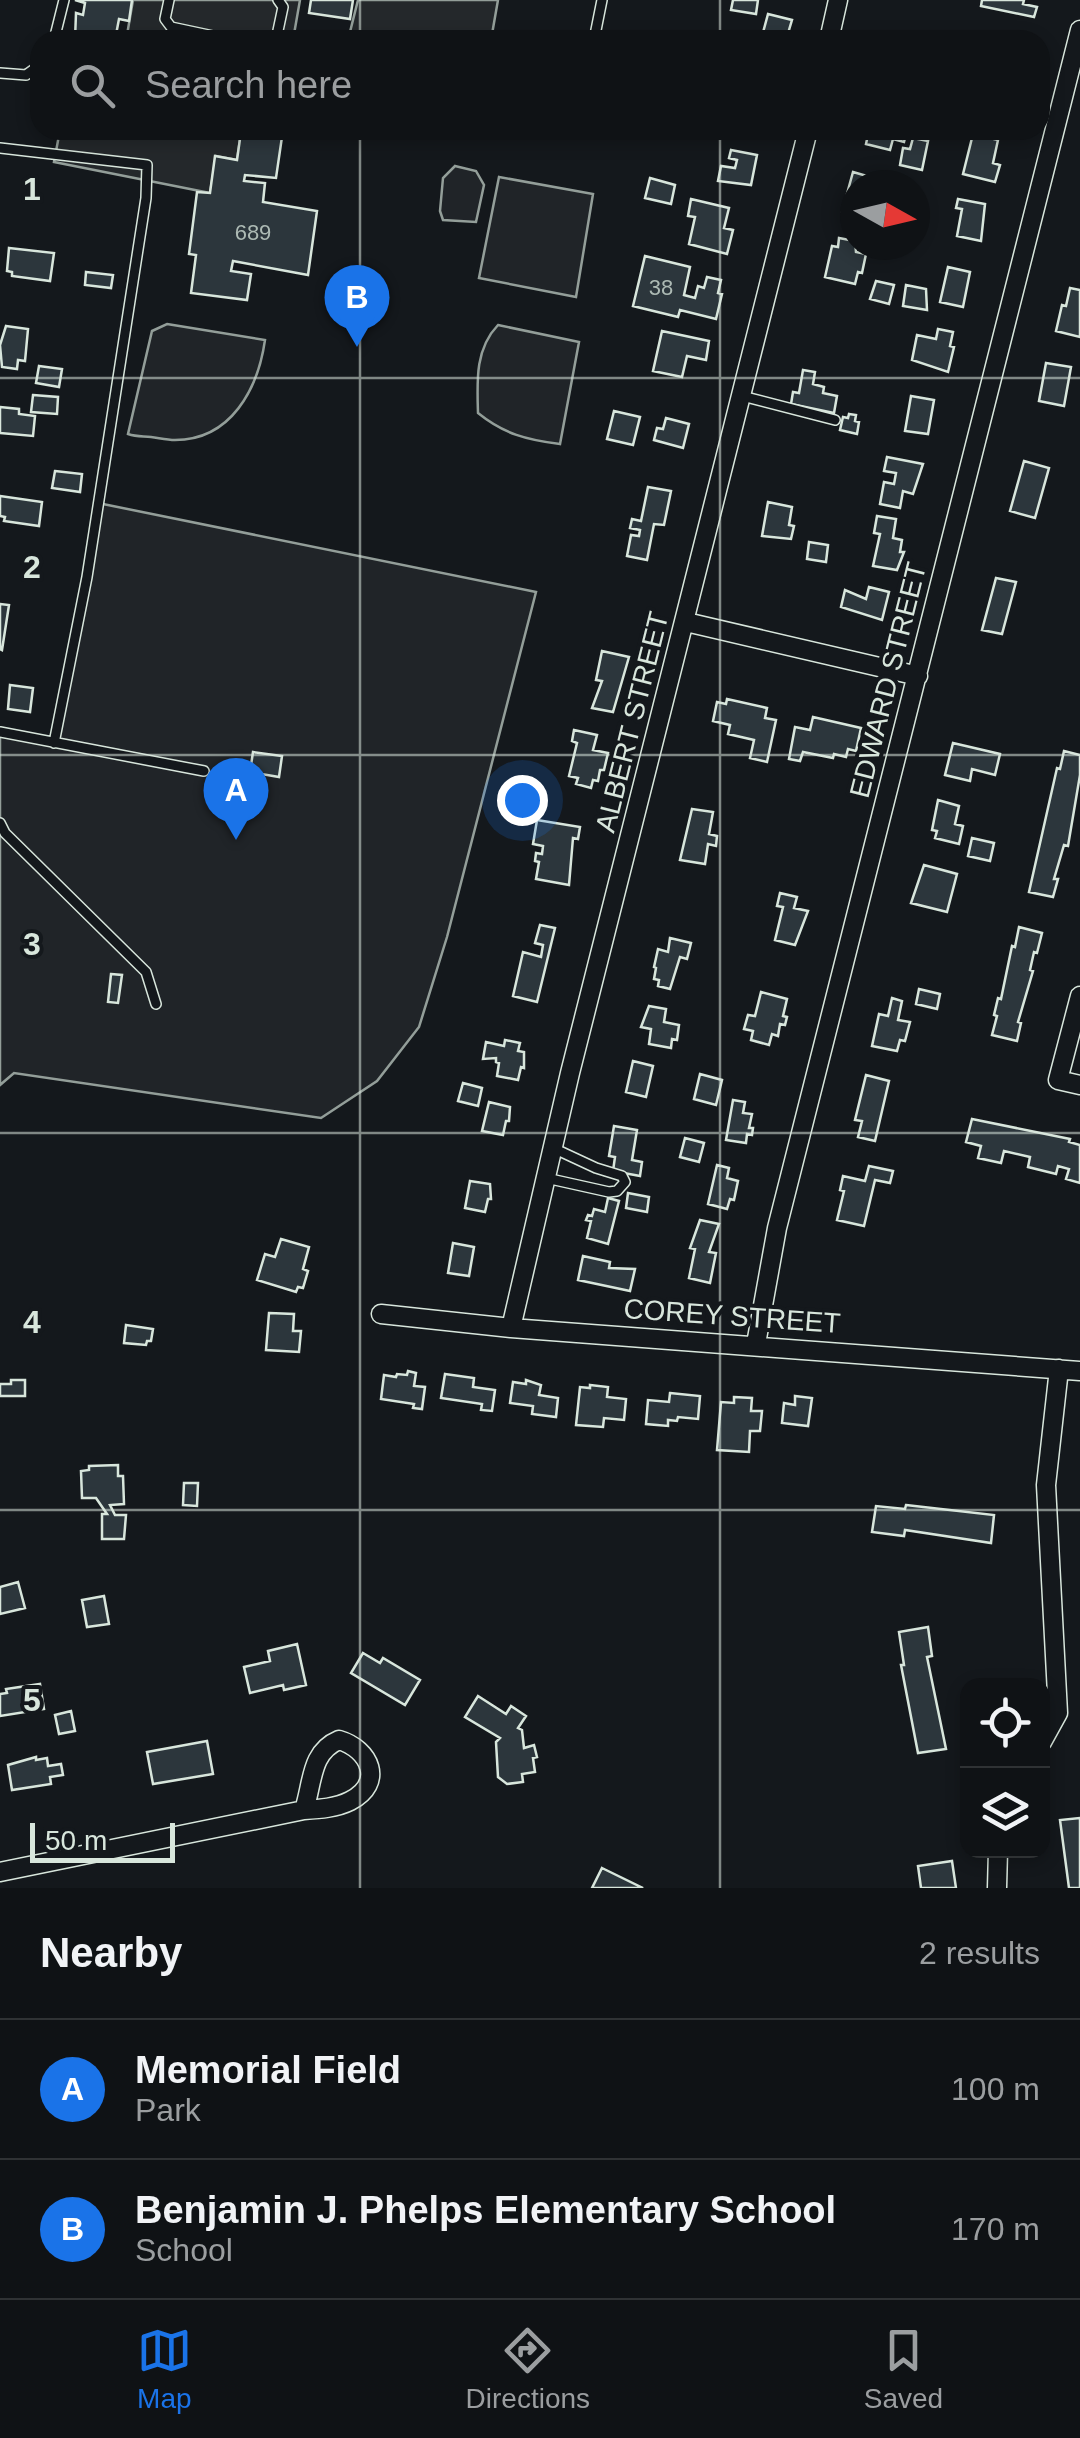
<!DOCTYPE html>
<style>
:root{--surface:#0f1215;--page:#181b1e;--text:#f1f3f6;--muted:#9b9ea0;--line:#2f3234;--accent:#1a73e8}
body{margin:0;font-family:Arial,sans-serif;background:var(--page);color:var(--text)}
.controls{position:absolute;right:30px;bottom:30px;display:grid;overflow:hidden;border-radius:20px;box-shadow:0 5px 15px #0003}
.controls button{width:90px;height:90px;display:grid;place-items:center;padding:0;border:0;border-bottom:2px solid var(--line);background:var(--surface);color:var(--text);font:50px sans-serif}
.compass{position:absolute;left:840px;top:170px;width:90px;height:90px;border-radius:50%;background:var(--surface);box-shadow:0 5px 15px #0003;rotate:98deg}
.scale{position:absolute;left:30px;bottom:25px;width:145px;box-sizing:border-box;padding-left:10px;border:5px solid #d8e6dc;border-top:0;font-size:28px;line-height:35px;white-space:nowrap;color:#d8e6dc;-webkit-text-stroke:8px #14181c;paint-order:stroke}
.you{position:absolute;left:522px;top:800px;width:35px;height:35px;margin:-25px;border:8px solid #fff;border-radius:50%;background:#1a73e8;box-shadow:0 0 0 15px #1a73e833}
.badge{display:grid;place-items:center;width:65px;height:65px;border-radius:50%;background:var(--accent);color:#fff;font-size:32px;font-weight:700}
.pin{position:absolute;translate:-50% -82px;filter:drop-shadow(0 2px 5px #0008)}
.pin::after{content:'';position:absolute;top:52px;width:35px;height:30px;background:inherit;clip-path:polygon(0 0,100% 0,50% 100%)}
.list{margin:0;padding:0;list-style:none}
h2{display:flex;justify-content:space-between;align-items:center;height:130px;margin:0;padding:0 40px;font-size:42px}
h2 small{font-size:32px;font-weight:400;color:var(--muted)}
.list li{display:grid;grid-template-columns:65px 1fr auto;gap:30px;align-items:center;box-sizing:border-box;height:140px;padding:0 40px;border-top:2px solid var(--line)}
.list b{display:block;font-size:38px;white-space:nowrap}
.list p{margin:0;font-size:32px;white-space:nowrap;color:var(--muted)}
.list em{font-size:32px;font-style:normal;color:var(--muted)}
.icon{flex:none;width:55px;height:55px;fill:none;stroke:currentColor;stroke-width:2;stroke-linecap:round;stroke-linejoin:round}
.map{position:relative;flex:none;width:1080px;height:1888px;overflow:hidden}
.search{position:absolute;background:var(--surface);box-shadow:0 5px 15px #0003;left:30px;right:30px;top:30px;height:110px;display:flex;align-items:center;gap:25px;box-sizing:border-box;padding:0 35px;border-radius:30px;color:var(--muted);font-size:38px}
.sheet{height:410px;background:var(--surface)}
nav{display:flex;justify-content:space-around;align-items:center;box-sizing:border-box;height:140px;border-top:2px solid var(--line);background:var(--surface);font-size:28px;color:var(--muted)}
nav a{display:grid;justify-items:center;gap:5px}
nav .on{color:var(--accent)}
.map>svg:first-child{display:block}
</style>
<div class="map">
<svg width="1080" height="1888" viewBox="0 0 1080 1888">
<rect width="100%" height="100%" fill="#14181c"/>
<path fill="#202428" stroke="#939e99" stroke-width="2.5" d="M455,166L476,171L484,185L476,222L443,220L440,211L443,178Z
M499,177L593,194L576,297L479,278Z
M167,324L265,340C258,389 231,440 175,440C167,440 159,438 151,437C143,436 137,437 128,434L152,331Z
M498,325L579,342L560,444C527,440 504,434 478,413C477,381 475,349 498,325Z
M98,503L536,592L447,937L419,1027L377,1081L321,1118L14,1073L0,1085V732L54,743Z"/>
<path fill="#24282b" stroke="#939e99" stroke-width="2.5" d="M133,0H300L293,40H152L127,35Z
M358,0H498L491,40H348Z
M60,130H227L241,132L237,160L216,156L210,193L54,162Z"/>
<path fill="#2c363c" stroke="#d8e6dc" stroke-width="2.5" d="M75,0H132L129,21L119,19L115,40H75L76,13L83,15L85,3Z
M311,0H353L350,19L309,13Z
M733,0H758L756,14L731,10Z
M982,0H1024L1023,4L1037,7L1034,17L981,6Z
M768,14L792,20L786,40H761Z
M227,130H283L276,178L245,175L244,181L265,183L263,202L317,211L308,275L233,261L231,271L251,274L247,300L191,293L196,255L189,254L197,192L210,193L215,156L237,160L241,132Z
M869,130H907L904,142L893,139L890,150L866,144Z
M973,134L998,140L993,163L1000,165L995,182L963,174Z
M913,138L928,141L922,170L900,165L903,148L910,149Z
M731,150L757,155L751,185L718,181L721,166L735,168L737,160L729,158Z
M853,172L888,182L887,185H855V215L842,212Z
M650,178L675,185L671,204L645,198Z
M691,199L729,208L724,228L733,230L727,254L689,244L695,217L688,216Z
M958,199L985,204L981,241L957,236L962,209L956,208Z
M839,238L855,241L856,252L866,254L862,273L858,272L855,284L825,277L832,246L838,247Z
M9,248L54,253L50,281L12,276V272L7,271Z
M645,256L690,267L684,295L695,298L698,286L704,288L707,277L721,280L718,293L722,294L716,319L680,310L678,317L633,306Z
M948,267L970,272L963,307L940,302Z
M86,272L113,275L111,288L85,285Z
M876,281L894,285L889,304L870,299Z
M906,285L926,289L927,310L903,306Z
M1070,288L1080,290V337L1056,331L1062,305L1066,306Z
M6,326L28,329L25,361L18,360L17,369L2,367L0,345Z
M938,329L953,332L950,346L954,347L948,372L912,360L917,335L936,339Z
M662,331L709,341L706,360L687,356L682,377L653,371Z
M1046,363L1071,367L1064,406L1039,401Z
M39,366L62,369L59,387L36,383Z
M803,370L815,372L813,384L824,387L823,393L837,396L834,413L791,404L793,392L799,393Z
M33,395L58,397L57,414L31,412Z
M911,396L934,400L928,434L905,431Z
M0,407L19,409V414L35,416L33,436L0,433Z
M614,411L640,417L633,445L607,439Z
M849,414L856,415L855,421L859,422L857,434L840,430L843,417L848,418Z
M666,418L689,424L683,448L654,440L657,428L663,429Z
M887,457L923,464L913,494L903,491L900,508L880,504L884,482L894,484L896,473L884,471Z
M1024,461L1049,468L1035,518L1010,511Z
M55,471L82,474L80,492L52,488Z
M648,487L671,491L664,525L654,524L647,560L627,556L631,535L639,536L640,530L630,528L632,519L641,521Z
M0,496L42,502L39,526L4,521L5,517L0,516Z
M768,502L792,507L789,525L794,526L791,539L762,536Z
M877,516L896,519L893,538L902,540L900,552H904L897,570L873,566L880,534L874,533Z
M809,542L828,545L826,562L807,559Z
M996,578L1016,582L1002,634L982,630Z
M869,587L889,592L882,620L841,607L845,590L866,599Z
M0,604L9,605L2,650L0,649Z
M602,651L629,657L613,712L592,708L602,681L596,680Z
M10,685L33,688L30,712L8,709Z
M727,699L767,708L765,718L776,720L767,762L750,758L754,740L728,734L730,725L713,721L717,702L726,704Z
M813,717L861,728L856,751L848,749L846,757L834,754L833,758L803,752L800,761L789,759L795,727L810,730Z
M574,730L597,735L593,750L608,753L604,770H600L598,781L593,780L591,788L576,784L578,778L569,776L577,743L572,741Z
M953,743L1000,754L995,775L972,769L970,781L945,775Z
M1064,751L1080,755V775L1068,846L1064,845L1054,879H1058L1053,897L1029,892L1057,768L1060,769Z
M253,752L282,756L279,777L250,772Z
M938,800L959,806L955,824L963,826L959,844L935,838L937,831L932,830Z
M692,809L713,812L709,834L717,836L716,846L708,844L705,864L680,860Z
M537,820L580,827L578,839L573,838L569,885L536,879L539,862L535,861L536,853L542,854L543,846L533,844Z
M972,838L994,843L990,861L968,856Z
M924,865L957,874L947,912L911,903Z
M780,893L797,897L794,908L808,911L795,945L775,940L783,907L777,906Z
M540,925L555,928L537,1002L513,996L523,952L541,957L543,945L535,943Z
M1019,927L1042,933L1037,953L1034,952L1030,970L1033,971L1018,1022L1021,1023L1017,1041L992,1035L997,1016L994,1015L998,998L1001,999L1012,946L1015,947Z
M670,938L691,943L687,959L680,957L670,989L658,986L659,980L654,979L656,968L654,967L658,949L668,952Z
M111,974L122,975L118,1003L108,1002Z
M919,989L940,994L937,1009L916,1004Z
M761,992L787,999L783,1016L787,1017L785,1025L780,1024L778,1036L772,1034L769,1045L751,1040L753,1031L744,1029L748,1015L755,1016Z
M892,998L902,1001L898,1020L910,1022L905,1041L900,1040L897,1051L872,1046L879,1014L888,1016Z
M649,1006L666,1009L664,1022L679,1025L677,1040L672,1039L671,1048L649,1044L651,1029L641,1027Z
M505,1040L520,1043L518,1051L524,1052V1068L521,1067L518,1080L497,1076L499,1063L496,1062V1058L483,1059L486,1042L504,1046Z
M633,1061L653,1066L646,1097L626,1092Z
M700,1074L722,1080L716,1105L694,1099Z
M866,1075L889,1081L875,1141L858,1137L862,1121L855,1120Z
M463,1083L482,1088L478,1106L458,1101Z
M733,1100L745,1102L743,1113L752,1114L749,1128H753L752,1135L747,1134L746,1143L726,1140Z
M489,1102L510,1107L509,1121H506L503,1135L482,1131Z
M972,1119L1070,1139L1069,1142L1080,1145V1183L1066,1179L1069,1169L1058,1166L1056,1174L1028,1167L1030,1157L1004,1151L1001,1163L978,1158L981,1146L966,1142Z
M614,1126L637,1130L632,1160L642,1162L640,1176L613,1171L615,1157L609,1156Z
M685,1138L704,1143L699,1162L680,1157Z
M717,1165L729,1168L727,1178L738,1181L734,1200L730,1199L727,1209L708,1204Z
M869,1166L893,1171L890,1183L875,1180L864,1226L837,1220L844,1191L840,1190L843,1176L865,1181Z
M470,1181L490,1184L491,1199H488L485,1212L465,1208Z
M628,1193L649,1197L647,1212L626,1208Z
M608,1198L619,1201L608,1244L587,1238L591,1221L586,1220L588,1215L592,1216L594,1209L605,1212Z
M700,1220L719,1224L709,1252L716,1253L710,1283L689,1278L695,1249L690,1248Z
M281,1239L309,1247L303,1269L308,1271L303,1288L298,1287L296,1292L257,1280L265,1254L275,1257Z
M453,1243L474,1247L469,1276L448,1273Z
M583,1256L610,1262L609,1268L635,1269L630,1291L578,1280Z
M269,1313L294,1314L293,1331H301L299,1352L266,1350Z
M126,1325L153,1329L151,1341H147L146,1345L124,1343Z
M408,1371L416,1373L414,1386L425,1387L422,1409L413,1408L414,1404L381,1399L384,1375L396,1377L397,1374L407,1375Z
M445,1374L474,1378L473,1387L495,1390L492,1411L481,1410L482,1404L441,1398Z
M11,1380H25V1396H0V1384H11Z
M526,1380L541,1385L539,1395L558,1398L556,1417L532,1414L533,1406L510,1403L513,1382L526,1384Z
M590,1385L608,1387L607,1397L626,1399L624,1420L604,1418L603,1427L576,1425L580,1387L590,1388Z
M670,1393L700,1396L698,1419L678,1417L677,1421L668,1420V1426L646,1424L648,1400L669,1402Z
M795,1396L812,1398L808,1426L782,1423L784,1403L795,1405Z
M734,1397L752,1398L751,1411H762L760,1431H750L749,1452L717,1450L721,1402L734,1403Z
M118,1465V1476H123L124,1504L110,1505L115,1515H126L124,1539H102V1514H107L96,1498H82L81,1471L89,1470V1466Z
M184,1483H198L197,1506L183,1505Z
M906,1505L994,1515L991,1543L905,1530L904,1536L872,1532L876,1506L905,1509Z
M18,1582L25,1608L0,1614V1587Z
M104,1596L109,1624L87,1627L82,1600Z
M928,1627L932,1656L927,1657L946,1749L918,1753L901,1665H904L899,1632Z
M297,1644L306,1685L284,1690L283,1685L250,1693L244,1667L270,1661L268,1651Z
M363,1653L380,1663L383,1658L420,1680L405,1705L351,1673Z
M40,1684L44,1709L0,1716V1694L7,1693L6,1689Z
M478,1696L506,1714L511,1706L526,1716L518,1728L522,1730L524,1748L534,1745L537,1757L533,1758L535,1772L522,1774L523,1782L507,1784L498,1777L496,1742L500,1738L465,1717Z
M71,1711L75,1731L59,1734L55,1715Z
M207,1741L213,1774L153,1784L147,1752Z
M36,1757V1760L47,1758L48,1766L61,1764L63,1775L50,1777L51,1784L12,1790L8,1765Z
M1080,1818V1888H1069L1060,1820Z
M952,1861L956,1888H921L918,1866Z
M602,1868L643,1888H592Z"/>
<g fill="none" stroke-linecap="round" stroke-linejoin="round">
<defs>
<path id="lane" d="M169,0L165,19L171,27L232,40
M54,40L64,0
M276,40L283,7L278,0
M594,40L602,0
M0,73L26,75L40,65
M0,148L147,165L146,198L87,577L54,743
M742,396L835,420
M0,732L204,771
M0,823L5,833L146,972L156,1004
M546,1178L609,1192L617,1191L625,1182L622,1176L596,1168L553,1148"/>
<path id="street" d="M829,40L838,0
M686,622L918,676
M1080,996L1058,1080L1080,1085
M381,1314L511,1328L1080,1371
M511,1328L570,1073L808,130
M756,1344L777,1228L1080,30
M1042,1742L1058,1713L1046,1485L1059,1369
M0,1872L304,1810C320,1809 336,1808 350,1801C385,1783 370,1749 339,1740C310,1752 313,1783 304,1810
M997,1888L998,1850"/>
</defs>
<use href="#lane" stroke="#d8e6dc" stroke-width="12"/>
<use href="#street" stroke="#d8e6dc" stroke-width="21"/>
<use href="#lane" stroke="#14181c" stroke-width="9"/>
<use href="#street" stroke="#14181c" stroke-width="18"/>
</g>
<path fill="none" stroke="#d8e6dc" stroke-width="2.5" stroke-opacity="0.55" d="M360,0V40M720,0V40M360,130V1888M720,130V1888M0,378H1080M0,755H1080M0,1133H1080M0,1510H1080"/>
<g text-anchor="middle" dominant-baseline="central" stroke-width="8" stroke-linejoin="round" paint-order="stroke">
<g font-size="22" fill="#adbab4">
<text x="253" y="232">689</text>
<text x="661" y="287">38</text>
</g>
<g font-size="28" fill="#d8e6dc" stroke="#14181c">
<text transform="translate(888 680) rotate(-76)">EDWARD STREET</text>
<text transform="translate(632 722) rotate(-76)">ALBERT STREET</text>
<text transform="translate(732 1316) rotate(4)">COREY STREET</text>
</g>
</g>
<g font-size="32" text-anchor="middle" font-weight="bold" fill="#d8e6dc" stroke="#14181c" stroke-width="8" stroke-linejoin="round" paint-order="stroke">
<text x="32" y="200">1</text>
<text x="32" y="578">2</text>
<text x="32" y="955">3</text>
<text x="32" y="1333">4</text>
<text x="32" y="1711">5</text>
</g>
</svg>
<div class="controls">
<button><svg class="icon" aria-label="locate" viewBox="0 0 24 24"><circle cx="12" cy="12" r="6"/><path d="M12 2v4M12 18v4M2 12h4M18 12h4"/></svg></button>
<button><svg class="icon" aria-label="layers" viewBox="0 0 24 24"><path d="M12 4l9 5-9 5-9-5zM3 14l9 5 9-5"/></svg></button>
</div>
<svg class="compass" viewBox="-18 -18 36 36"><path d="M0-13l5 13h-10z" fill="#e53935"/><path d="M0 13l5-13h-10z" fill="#9b9ea0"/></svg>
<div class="scale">50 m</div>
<div class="you"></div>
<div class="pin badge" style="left:236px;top:840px">A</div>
<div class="pin badge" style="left:357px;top:347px">B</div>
<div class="search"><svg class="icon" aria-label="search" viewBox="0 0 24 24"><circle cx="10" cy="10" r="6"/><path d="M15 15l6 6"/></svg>Search here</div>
</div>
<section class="sheet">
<h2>Nearby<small>2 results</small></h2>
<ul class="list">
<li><span class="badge">A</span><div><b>Memorial Field</b><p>Park</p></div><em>100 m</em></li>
<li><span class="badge">B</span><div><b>Benjamin J. Phelps Elementary School</b><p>School</p></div><em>170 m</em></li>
</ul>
</section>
<nav>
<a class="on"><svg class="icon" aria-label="map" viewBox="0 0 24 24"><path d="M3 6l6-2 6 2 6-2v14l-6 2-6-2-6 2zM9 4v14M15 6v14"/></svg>Map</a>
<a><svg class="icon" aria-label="directions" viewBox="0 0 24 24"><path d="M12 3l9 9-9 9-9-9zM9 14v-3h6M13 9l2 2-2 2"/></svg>Directions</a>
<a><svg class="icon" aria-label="saved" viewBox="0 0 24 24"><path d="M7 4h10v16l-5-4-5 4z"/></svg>Saved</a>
</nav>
